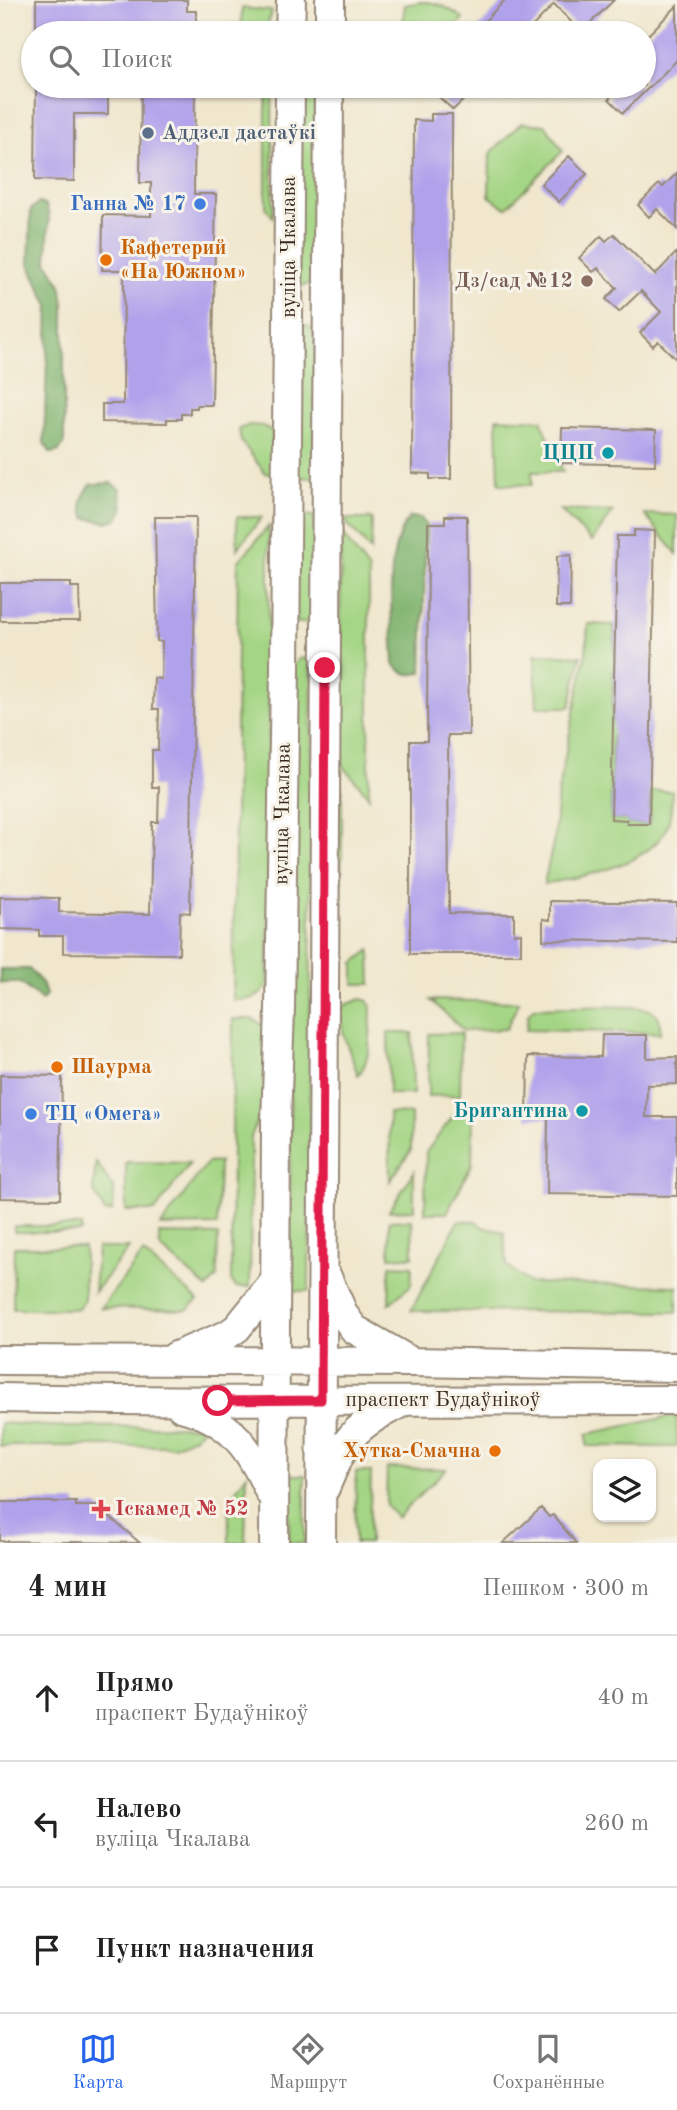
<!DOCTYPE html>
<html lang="ru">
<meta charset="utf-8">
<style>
:root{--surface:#fff;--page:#f2f2f2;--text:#222;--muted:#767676;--line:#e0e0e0;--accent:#2563eb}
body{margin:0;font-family:"Old Standard TT",serif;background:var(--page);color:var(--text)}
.controls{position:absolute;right:21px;bottom:21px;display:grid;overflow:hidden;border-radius:14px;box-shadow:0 2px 5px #0004}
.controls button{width:63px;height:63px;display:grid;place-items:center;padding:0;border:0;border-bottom:2px solid var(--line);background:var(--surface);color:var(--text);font:35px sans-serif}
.stop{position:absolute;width:21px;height:21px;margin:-16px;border:5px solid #e11d48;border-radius:50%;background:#fff}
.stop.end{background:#e11d48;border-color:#fff;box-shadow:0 2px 7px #0008}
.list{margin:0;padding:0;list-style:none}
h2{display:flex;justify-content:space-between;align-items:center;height:91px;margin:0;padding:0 28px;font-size:30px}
h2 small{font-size:23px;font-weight:400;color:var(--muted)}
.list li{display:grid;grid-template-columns:46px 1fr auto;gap:21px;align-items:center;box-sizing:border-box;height:126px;padding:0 28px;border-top:2px solid var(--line)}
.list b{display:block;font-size:26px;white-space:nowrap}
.list p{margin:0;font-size:23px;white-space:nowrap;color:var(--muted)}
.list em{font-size:23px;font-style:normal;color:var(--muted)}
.icon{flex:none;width:38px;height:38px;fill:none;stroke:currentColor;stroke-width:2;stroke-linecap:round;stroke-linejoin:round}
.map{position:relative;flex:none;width:677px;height:1543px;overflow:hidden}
.search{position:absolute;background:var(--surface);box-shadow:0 2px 5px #0004;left:21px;right:21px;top:21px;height:77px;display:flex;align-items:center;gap:18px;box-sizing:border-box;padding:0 24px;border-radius:38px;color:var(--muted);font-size:26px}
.sheet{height:469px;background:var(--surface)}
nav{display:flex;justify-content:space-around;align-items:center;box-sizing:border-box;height:98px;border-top:2px solid var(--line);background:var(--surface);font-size:19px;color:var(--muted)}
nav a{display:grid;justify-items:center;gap:4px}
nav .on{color:var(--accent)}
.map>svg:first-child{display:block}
</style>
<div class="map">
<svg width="677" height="1543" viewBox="0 0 677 1543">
<rect width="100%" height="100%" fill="#f7f3e8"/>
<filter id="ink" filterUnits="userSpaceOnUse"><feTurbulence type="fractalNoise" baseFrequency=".0143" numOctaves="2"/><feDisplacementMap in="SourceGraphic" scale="14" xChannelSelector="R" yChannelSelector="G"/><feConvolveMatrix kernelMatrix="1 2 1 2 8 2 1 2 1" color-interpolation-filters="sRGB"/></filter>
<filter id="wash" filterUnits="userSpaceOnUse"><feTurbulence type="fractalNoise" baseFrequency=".00686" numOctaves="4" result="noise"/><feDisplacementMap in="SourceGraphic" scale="28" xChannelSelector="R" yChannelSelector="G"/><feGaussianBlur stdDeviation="1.57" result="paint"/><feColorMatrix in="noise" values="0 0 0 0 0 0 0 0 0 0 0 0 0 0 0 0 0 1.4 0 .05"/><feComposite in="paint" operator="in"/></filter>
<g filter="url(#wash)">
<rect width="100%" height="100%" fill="#f0e7cd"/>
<path fill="#a4d584" stroke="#708051" stroke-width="2" d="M421,2C438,2 450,8 463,19L448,33H408L403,20L405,5Z
M242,8L272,11L265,33H241Z
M266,86H272L273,217L266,208Z
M295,86H315L313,279C309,285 305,287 298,285Z
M521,123L545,125L563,151L506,208L489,196L490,154Z
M305,325L311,327L315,334L314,478L293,477L298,327Z
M497,418L541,420L563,472H532V485L499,484Z
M250,425L262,426L272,431V474L265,473L241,441L239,429Z
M560,510L613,512L592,541Z
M644,514L677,515V554Z
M292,515L314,516V617C308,623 304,624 296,622Z
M237,517H262L237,549Z
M343,519H372L371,551Z
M269,526L268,984C260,999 250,1000 233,1000L238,562Z
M341,533L369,570V797L339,761Z
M588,624L614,625V653L619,654L618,670L613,671L612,721L617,722L612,740L611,819L627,820L628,824H649L651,791H672C672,803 671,818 666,829C648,866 580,877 544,884L554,839L558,792L586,653Z
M535,654L581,656L570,707H537Z
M306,658L312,662L309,1291H290L291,669L299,659Z
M335,787L342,790L341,972L335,975Z
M370,950L371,984H354V963Z
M361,999L368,1001L371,1005C370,1026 373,1059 358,1075L344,1036L340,1012L345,1005Z
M431,1000L519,1002L506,1029L464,1031Z
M578,1007C593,1007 643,1004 654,1012C661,1016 660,1025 660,1033L526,1030L528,1015L533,1008Z
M233,1019H252L263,1025L272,1037L269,1089L251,1137L250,1287H235L231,1281Z
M388,1033H412L413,1094H389Z
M461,1033L460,1095L428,1096L429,1034Z
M389,1113L411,1114V1150L390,1181Z
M473,1114L472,1164L447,1213H425L426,1152L454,1115Z
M96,1162L114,1189L113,1211L105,1212L93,1190Z
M126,1162L190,1163L155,1211H126Z
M219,1162L217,1225L161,1226L207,1163Z
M414,1172V1210L389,1211Z
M412,1220L413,1257H390L389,1221Z
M458,1221H476L482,1227L504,1232L507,1266L529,1283L677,1286V1312L411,1311Z
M14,1226H81V1232H14Z
M159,1234L218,1235L217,1277L207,1288L160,1247Z
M14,1247H84V1300L78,1309H13Z
M97,1248H129L94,1292Z
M143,1253L198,1300L187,1310L101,1308Z
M390,1265L412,1266L411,1285L389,1304Z
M668,1417H677V1447L587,1446V1434Z
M0,1423L67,1427L206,1426L194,1437L174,1446H0Z
M387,1468L446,1469L397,1518L386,1505Z
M356,1472H371L369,1543H355Z
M247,1474L245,1543H229C229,1509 225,1502 247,1474Z
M289,1475H305V1543H289Z"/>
<path fill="#83b672" stroke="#5f7048" stroke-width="2" d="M38,203L46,205L49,216L47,262L61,285L64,303V444L59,451L51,453L44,443L49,306L29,264L31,210Z
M111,483L120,489L123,509L118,519L106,522L86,518C78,505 82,495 92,484Z
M410,517L421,518L426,526L422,672C410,677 402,674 394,664C393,623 382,548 410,517Z
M0,969H29L42,983L46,995L42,1000L20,983H0Z"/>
<g id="blocks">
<path fill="#b0a1eb" d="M36,0H187V11H196V33H36Z
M505,0H614L581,32L554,4L526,33H473Z
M677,6V60L623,113L609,99L612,95L603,86H644V39Z
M36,86H108V114H74V181L35,180Z
M141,86H195L194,194H216L212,405H197V408H190V414H181V419H167V423L102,422V404H123L124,270H102L103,215L151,216V183H140Z
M434,86H478L453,110L438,96L441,93Z
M431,114H452L451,479H430V474L412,473L414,120L431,121Z
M569,156L587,174L559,202L541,184Z
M677,173V229L657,209L649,217L638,205L659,184L663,187Z
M614,234L655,275L677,252V360L658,341L653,346L640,333L661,312L641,291L619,312L606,299L617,288L598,268L593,272L579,258L601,236L606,241Z
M562,428L656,430L655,465L561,463Z
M445,516H467L468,644L469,735H448L449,913L514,914V934L521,933V954H410V741H427L428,523H445Z
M155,517H196L190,913L180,912L179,954L63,953V936H39V930L0,929V897L59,898V912L150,914L152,822H158L159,787H152V750H158L159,709H153L154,678L161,679L162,642L157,641Z
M634,530L655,531L649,824H627V820L611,819L617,536H634Z
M571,555L570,607H556L557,556Z
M0,583H71V587H79L80,621H0Z
M550,901L677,903V942L543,940V919L550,920Z
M602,1035H647V1058L677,1057V1084L647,1085L646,1117H677V1196L547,1194L548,1118H527L528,1056L601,1057Z
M0,1075L62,1076L60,1199L0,1198Z
M0,1502H76V1506H97L140,1543L0,1541Z
M541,1508L549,1517L553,1515L576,1543H503Z"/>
</g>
</g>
<g filter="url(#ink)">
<use href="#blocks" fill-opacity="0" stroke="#968876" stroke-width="2"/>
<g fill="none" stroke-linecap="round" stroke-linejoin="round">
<defs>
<path id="major" d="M290,33L291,0
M330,33V0
M327,1277L344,1315L354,1329L410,1361
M176,1356L227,1335L237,1328L275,1281
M0,1360L413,1362L677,1367
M0,1398C226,1403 451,1400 677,1400
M181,1407C231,1420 250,1448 270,1493
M325,1488C347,1435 352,1428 403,1402
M274,1543L276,1121L280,1009L285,669L290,86
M321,1543L329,86"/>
</defs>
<use href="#major" stroke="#968876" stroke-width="32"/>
<use href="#major" stroke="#fff" stroke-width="28"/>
</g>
</g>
<g fill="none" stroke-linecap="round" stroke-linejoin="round" filter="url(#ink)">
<path stroke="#e11d48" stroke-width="9" d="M218,1401L321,1400L325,668"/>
</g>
<circle fill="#5c6f8a" stroke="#f7f3e8" stroke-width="2.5" cx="148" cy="133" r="7"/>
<g fill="#3f7fe0" stroke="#f7f3e8" stroke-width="2.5">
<circle cx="200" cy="204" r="7"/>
<circle cx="31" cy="1114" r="7"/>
</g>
<g fill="#e8710a" stroke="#f7f3e8" stroke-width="2.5">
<circle cx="106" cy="260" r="7"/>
<circle cx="57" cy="1067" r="7"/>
<circle cx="495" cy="1451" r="7"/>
</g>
<circle fill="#8d6e63" stroke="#f7f3e8" stroke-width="2.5" cx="587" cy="281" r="7"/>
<g fill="#0f9aa8" stroke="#f7f3e8" stroke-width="2.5">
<circle cx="608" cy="453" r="7"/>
<circle cx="582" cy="1111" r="7"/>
</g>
<path fill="#e0444e" stroke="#f7f3e8" stroke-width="2.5" d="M97.5 1498.5h7v7h7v7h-7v7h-7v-7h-7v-7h7z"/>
<g text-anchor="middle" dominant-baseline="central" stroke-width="6" stroke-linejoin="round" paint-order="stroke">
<g font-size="21" font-weight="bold" fill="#4e5e75" stroke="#f7f3e8" text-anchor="start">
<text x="162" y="133">Аддзел дастаўкі</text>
</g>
<g font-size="21" font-weight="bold" fill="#366cbe" stroke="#f7f3e8" text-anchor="end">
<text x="186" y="204">Ганна № 17</text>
<text x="45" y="1114" text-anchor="start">ТЦ «Омега»</text>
</g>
<g font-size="21" fill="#3b2a1e" stroke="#f7f3e8">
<text transform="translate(289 247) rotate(-90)">вуліца Чкалава</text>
<text transform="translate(283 814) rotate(-89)">вуліца Чкалава</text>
<text x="443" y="1400">праспект Будаўнікоў</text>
</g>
<g font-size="21" font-weight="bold" fill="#c56008" stroke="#f7f3e8" text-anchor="start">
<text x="120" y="248">Кафетерий<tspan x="120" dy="24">«На Южном»</tspan></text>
<text x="71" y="1067">Шаурма</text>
<text x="481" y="1451" text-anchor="end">Хутка-Смачна</text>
</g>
<g font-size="21" font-weight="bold" fill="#785e54" stroke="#f7f3e8" text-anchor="end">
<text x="573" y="281">Дз/сад №12</text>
</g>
<g font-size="21" font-weight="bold" fill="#0d838f" stroke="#f7f3e8" text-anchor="end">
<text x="594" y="453">ЦЦП</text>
<text x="568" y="1111">Бригантина</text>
</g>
<g font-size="21" font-weight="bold" fill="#be3a42" stroke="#f7f3e8" text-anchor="start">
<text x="115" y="1509">Іскамед № 52</text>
</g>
</g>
</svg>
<div class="controls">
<button><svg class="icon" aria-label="layers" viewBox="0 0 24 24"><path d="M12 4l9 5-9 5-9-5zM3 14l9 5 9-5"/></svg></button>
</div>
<div class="stop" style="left:218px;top:1401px"></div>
<div class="stop end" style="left:325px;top:668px"></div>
<div class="search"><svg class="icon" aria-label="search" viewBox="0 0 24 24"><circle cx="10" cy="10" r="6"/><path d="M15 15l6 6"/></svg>Поиск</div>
</div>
<section class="sheet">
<h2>4 мин<small>Пешком · 300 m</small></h2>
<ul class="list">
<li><svg class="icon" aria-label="ahead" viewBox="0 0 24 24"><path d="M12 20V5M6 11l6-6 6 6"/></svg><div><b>Прямо</b><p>праспект Будаўнікоў</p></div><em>40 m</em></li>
<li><svg class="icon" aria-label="left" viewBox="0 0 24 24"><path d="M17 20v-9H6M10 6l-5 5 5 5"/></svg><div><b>Налево</b><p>вуліца Чкалава</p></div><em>260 m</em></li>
<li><svg class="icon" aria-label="arrive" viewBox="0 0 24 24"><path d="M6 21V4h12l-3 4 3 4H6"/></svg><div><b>Пункт назначения</b></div></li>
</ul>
</section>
<nav>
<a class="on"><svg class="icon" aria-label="map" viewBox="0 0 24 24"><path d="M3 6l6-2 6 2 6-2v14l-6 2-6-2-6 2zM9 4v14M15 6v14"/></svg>Карта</a>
<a><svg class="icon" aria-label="directions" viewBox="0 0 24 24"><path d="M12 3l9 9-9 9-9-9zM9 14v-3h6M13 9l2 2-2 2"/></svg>Маршрут</a>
<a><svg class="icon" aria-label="saved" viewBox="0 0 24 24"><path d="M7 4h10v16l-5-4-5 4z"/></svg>Сохранённые</a>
</nav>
